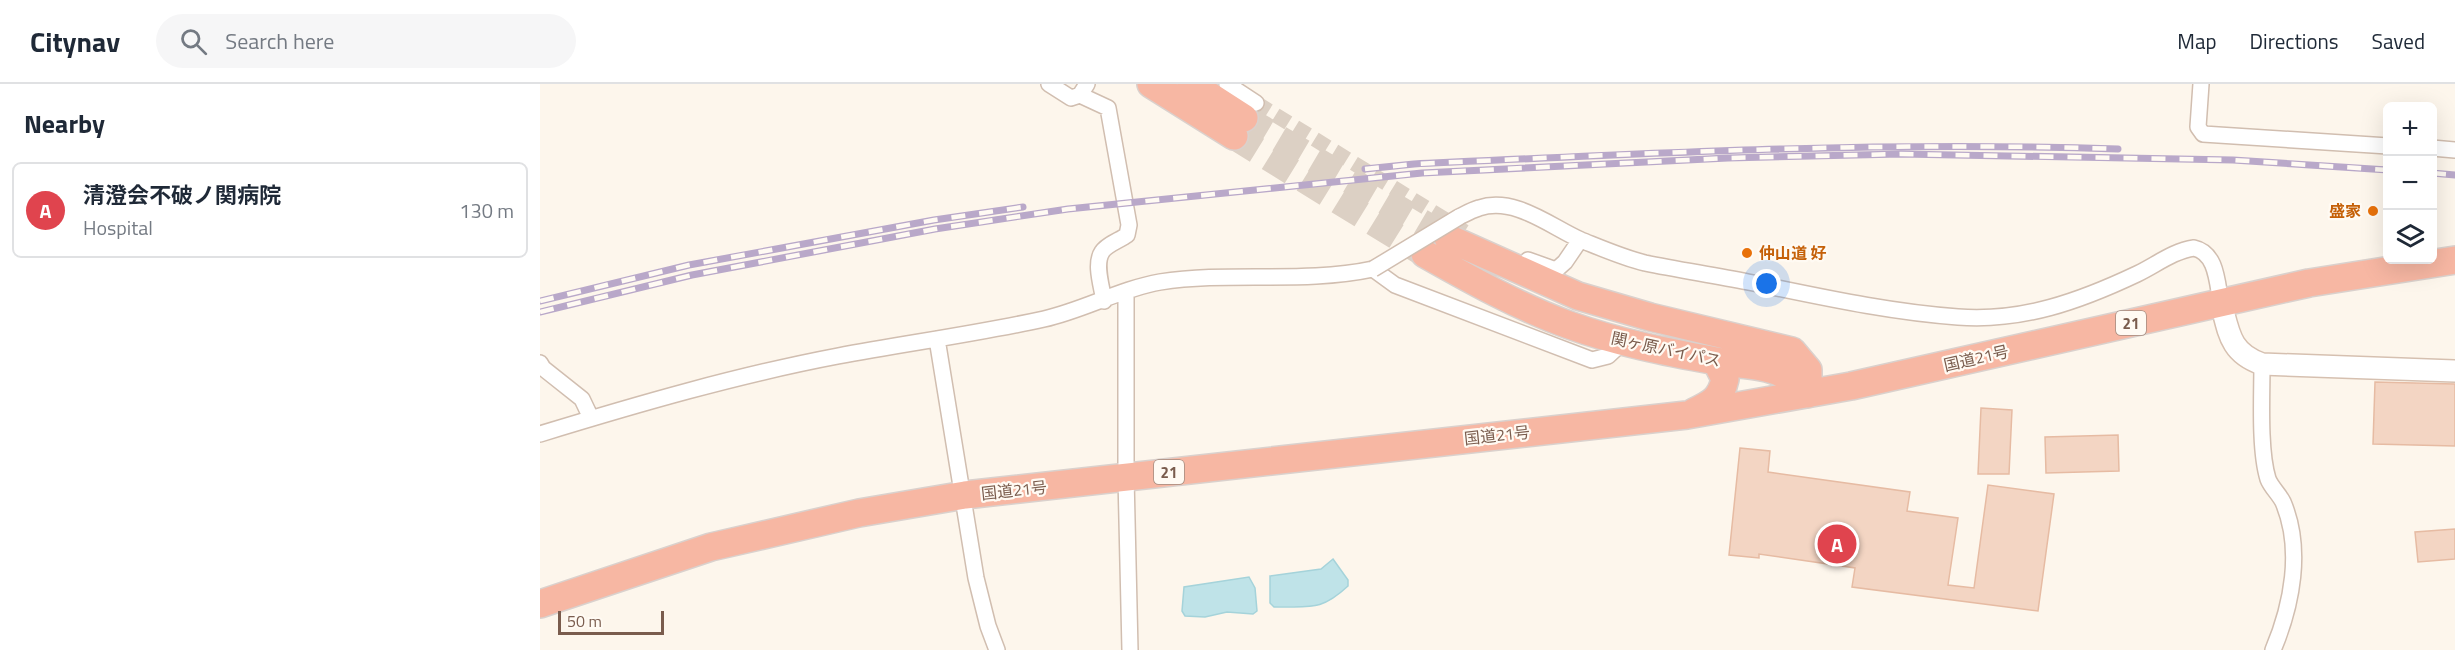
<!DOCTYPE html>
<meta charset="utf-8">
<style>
:root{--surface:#fff;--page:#f6f6f7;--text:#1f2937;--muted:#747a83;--line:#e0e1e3;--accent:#e76f51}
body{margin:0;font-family:"Titillium Web","Noto Sans JP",sans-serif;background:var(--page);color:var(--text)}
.controls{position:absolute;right:18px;top:18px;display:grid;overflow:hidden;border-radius:9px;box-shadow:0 6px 24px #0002}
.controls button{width:54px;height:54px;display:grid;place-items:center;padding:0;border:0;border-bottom:2px solid var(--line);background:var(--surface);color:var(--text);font:30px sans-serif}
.scale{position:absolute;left:18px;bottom:15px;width:106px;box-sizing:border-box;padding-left:6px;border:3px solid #7a5c4d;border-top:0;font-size:16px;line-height:21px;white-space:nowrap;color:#7a5c4d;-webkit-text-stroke:4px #fffaf3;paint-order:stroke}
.you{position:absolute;left:1227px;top:200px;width:21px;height:21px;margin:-15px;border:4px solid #fff;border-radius:50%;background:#1a73e8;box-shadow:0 0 0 9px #1a73e833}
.badge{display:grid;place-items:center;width:39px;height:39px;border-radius:50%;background:var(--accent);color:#fff;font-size:20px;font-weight:700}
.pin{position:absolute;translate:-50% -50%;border:3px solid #fff;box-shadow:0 2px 6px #0006}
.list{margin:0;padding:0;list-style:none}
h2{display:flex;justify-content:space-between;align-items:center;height:78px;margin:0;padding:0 24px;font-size:26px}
h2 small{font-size:20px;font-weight:400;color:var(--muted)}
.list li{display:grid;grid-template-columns:39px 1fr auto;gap:18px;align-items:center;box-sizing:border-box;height:96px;margin:0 12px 12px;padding:0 12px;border:2px solid var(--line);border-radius:9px}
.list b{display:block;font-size:22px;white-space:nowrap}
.list p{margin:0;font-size:20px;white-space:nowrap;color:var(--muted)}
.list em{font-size:20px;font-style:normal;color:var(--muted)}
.icon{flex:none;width:33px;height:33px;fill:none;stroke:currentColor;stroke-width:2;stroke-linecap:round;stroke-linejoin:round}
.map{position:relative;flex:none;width:1915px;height:566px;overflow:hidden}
header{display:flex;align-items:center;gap:36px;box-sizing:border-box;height:84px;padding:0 30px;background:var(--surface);border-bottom:2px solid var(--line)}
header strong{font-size:28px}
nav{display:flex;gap:33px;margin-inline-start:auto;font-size:21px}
.search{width:420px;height:54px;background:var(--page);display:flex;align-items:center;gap:15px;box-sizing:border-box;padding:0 21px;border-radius:33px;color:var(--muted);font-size:22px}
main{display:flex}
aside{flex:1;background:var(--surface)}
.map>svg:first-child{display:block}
</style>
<header>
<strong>Citynav</strong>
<div class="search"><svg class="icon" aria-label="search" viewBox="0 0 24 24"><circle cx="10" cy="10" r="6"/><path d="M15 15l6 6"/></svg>Search here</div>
<nav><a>Map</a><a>Directions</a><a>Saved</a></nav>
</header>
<main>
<aside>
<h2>Nearby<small></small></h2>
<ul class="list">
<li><span class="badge" style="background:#e0444e">A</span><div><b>清澄会不破ノ関病院</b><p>Hospital</p></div><em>130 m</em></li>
</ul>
</aside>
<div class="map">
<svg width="1915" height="566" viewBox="0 0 1915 566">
<rect width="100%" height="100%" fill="#fdf6ec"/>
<path fill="#bfe3e8" stroke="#a5d3da" stroke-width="1.5" d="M793,475L808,496V502C780,528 770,522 734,523L730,519V492L781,485Z
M709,493L715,504L717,527L713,530L687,528L665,533L645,532L642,527L644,503Z"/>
<path fill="#f3d5c3" stroke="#e6bba3" stroke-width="1.5" d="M1835,298L1915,300V362L1833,360Z
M1441,324L1472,326L1469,390H1438Z
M1578,351L1579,387L1506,389L1505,353Z
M1200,364L1230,367L1228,388L1370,408L1367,427L1418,434L1408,501L1434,504L1448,401L1514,410L1498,527L1312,503L1315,484L1219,470V474L1189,471Z
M1915,445V475L1878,478L1875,448Z"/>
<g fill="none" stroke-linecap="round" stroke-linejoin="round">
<path stroke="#dcd0c4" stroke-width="15" stroke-dasharray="15 8" stroke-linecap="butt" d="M716,19L927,149"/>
<path stroke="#dcd0c4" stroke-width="27" stroke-dasharray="27 14" stroke-linecap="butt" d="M704,34L908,154
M694,52L885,170"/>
<defs>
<path id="street" d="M509,0L531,14L540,11L547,0
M687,0L716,19
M1661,0L1658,43L1663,50L1848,62
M540,11L568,24L589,141L587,151C580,156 566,161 562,168C554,180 562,203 564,217
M1892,64L1915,66
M919,133C925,130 932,126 939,124C975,112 1011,143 1041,156C1061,164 1084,174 1105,179C1139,186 1173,191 1208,198C1277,212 1347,228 1418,233C1482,238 1540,217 1597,190C1616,181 1633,167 1654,164C1677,169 1677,199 1681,219
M988,176L1016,186L1025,178L1040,156
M586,208V393L590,566
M397,255L436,494L448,542L457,566
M0,279L3,284L42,315L51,334
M1722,280C1722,311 1719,366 1728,395C1731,403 1739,410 1743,418C1763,465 1752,521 1733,566
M0,350C98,320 198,291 298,272C367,259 436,250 504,235C544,226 580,205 620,198C691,187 763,200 833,185L855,201L1052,276L1068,272L1083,258"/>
<path id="secondary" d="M1681,219C1689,249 1690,269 1722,280L1915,287"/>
<path id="highway" d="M611,0L694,52
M651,0L704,34
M908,154L1038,212L1110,233L1252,267L1268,286V310
M885,170C931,196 979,223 1029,241C1076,258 1126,268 1176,277C1198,281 1224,280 1243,290C1253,295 1260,302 1268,310
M1154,328C1171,320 1181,315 1185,295L1176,277
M0,520L171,463L319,429L425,411L1147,331L1311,302L1769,199L1915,176"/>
</defs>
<use href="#street" stroke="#d1beb0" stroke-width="18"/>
<use href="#secondary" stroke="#d6c0b0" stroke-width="24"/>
<use href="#highway" stroke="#dad1cd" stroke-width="30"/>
<use href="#street" stroke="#fff" stroke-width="15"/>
<use href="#secondary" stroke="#fff" stroke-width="21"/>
<use href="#highway" stroke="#f7b7a3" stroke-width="27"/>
<defs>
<path id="rail" d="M825,85L874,80C1109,69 1343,57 1578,65
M1892,89L1915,91
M0,217L149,181L394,136L483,123
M0,228L152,191L395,145L528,125L882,89L1188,74L1361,70L1693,76L1848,86"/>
</defs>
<use href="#rail" stroke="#b9a8c9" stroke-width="7"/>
<use href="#rail" stroke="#fffaf3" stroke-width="4.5" stroke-dasharray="14" stroke-linecap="butt"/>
<defs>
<path id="street-bridge" d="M833,185L919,133"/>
</defs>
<use href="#street-bridge" stroke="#d1beb0" stroke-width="18" stroke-linecap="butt"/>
<use href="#street-bridge" stroke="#fff" stroke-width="15"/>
</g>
<g fill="#e8710a" stroke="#fffaf3" stroke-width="2">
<circle cx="1833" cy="127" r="6"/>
<circle cx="1207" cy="169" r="6"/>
</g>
<g text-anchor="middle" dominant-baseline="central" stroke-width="4.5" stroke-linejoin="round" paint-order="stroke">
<g fill="#fffaf3" stroke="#a28b7f" stroke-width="1.5">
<rect x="1576" y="227" width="30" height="24" rx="4.5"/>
<rect x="614" y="376" width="30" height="24" rx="4.5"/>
</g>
<g font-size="15" font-weight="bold" fill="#7a5c4d">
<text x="1591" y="239">21</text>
<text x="629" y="388">21</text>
</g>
<g font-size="16" font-weight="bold" fill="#c56008" stroke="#fffaf3" text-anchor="end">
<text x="1821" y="127">盛家</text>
<text x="1219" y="169" text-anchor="start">仲山道 好</text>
</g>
<g font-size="16" fill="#7a5c4d" stroke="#fffaf3">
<text transform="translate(1126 265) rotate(12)">関ヶ原バイパス</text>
<text transform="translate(1436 274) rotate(-13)">国道21号</text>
<text transform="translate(957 351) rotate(-6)">国道21号</text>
<text transform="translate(474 406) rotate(-6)">国道21号</text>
</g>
</g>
</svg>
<div class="controls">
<button>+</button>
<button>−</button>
<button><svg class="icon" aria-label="layers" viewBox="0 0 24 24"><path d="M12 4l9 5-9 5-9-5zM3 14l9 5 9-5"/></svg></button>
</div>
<div class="scale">50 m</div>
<div class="you"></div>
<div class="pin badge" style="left:1297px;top:460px;background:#e0444e">A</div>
</div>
</main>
